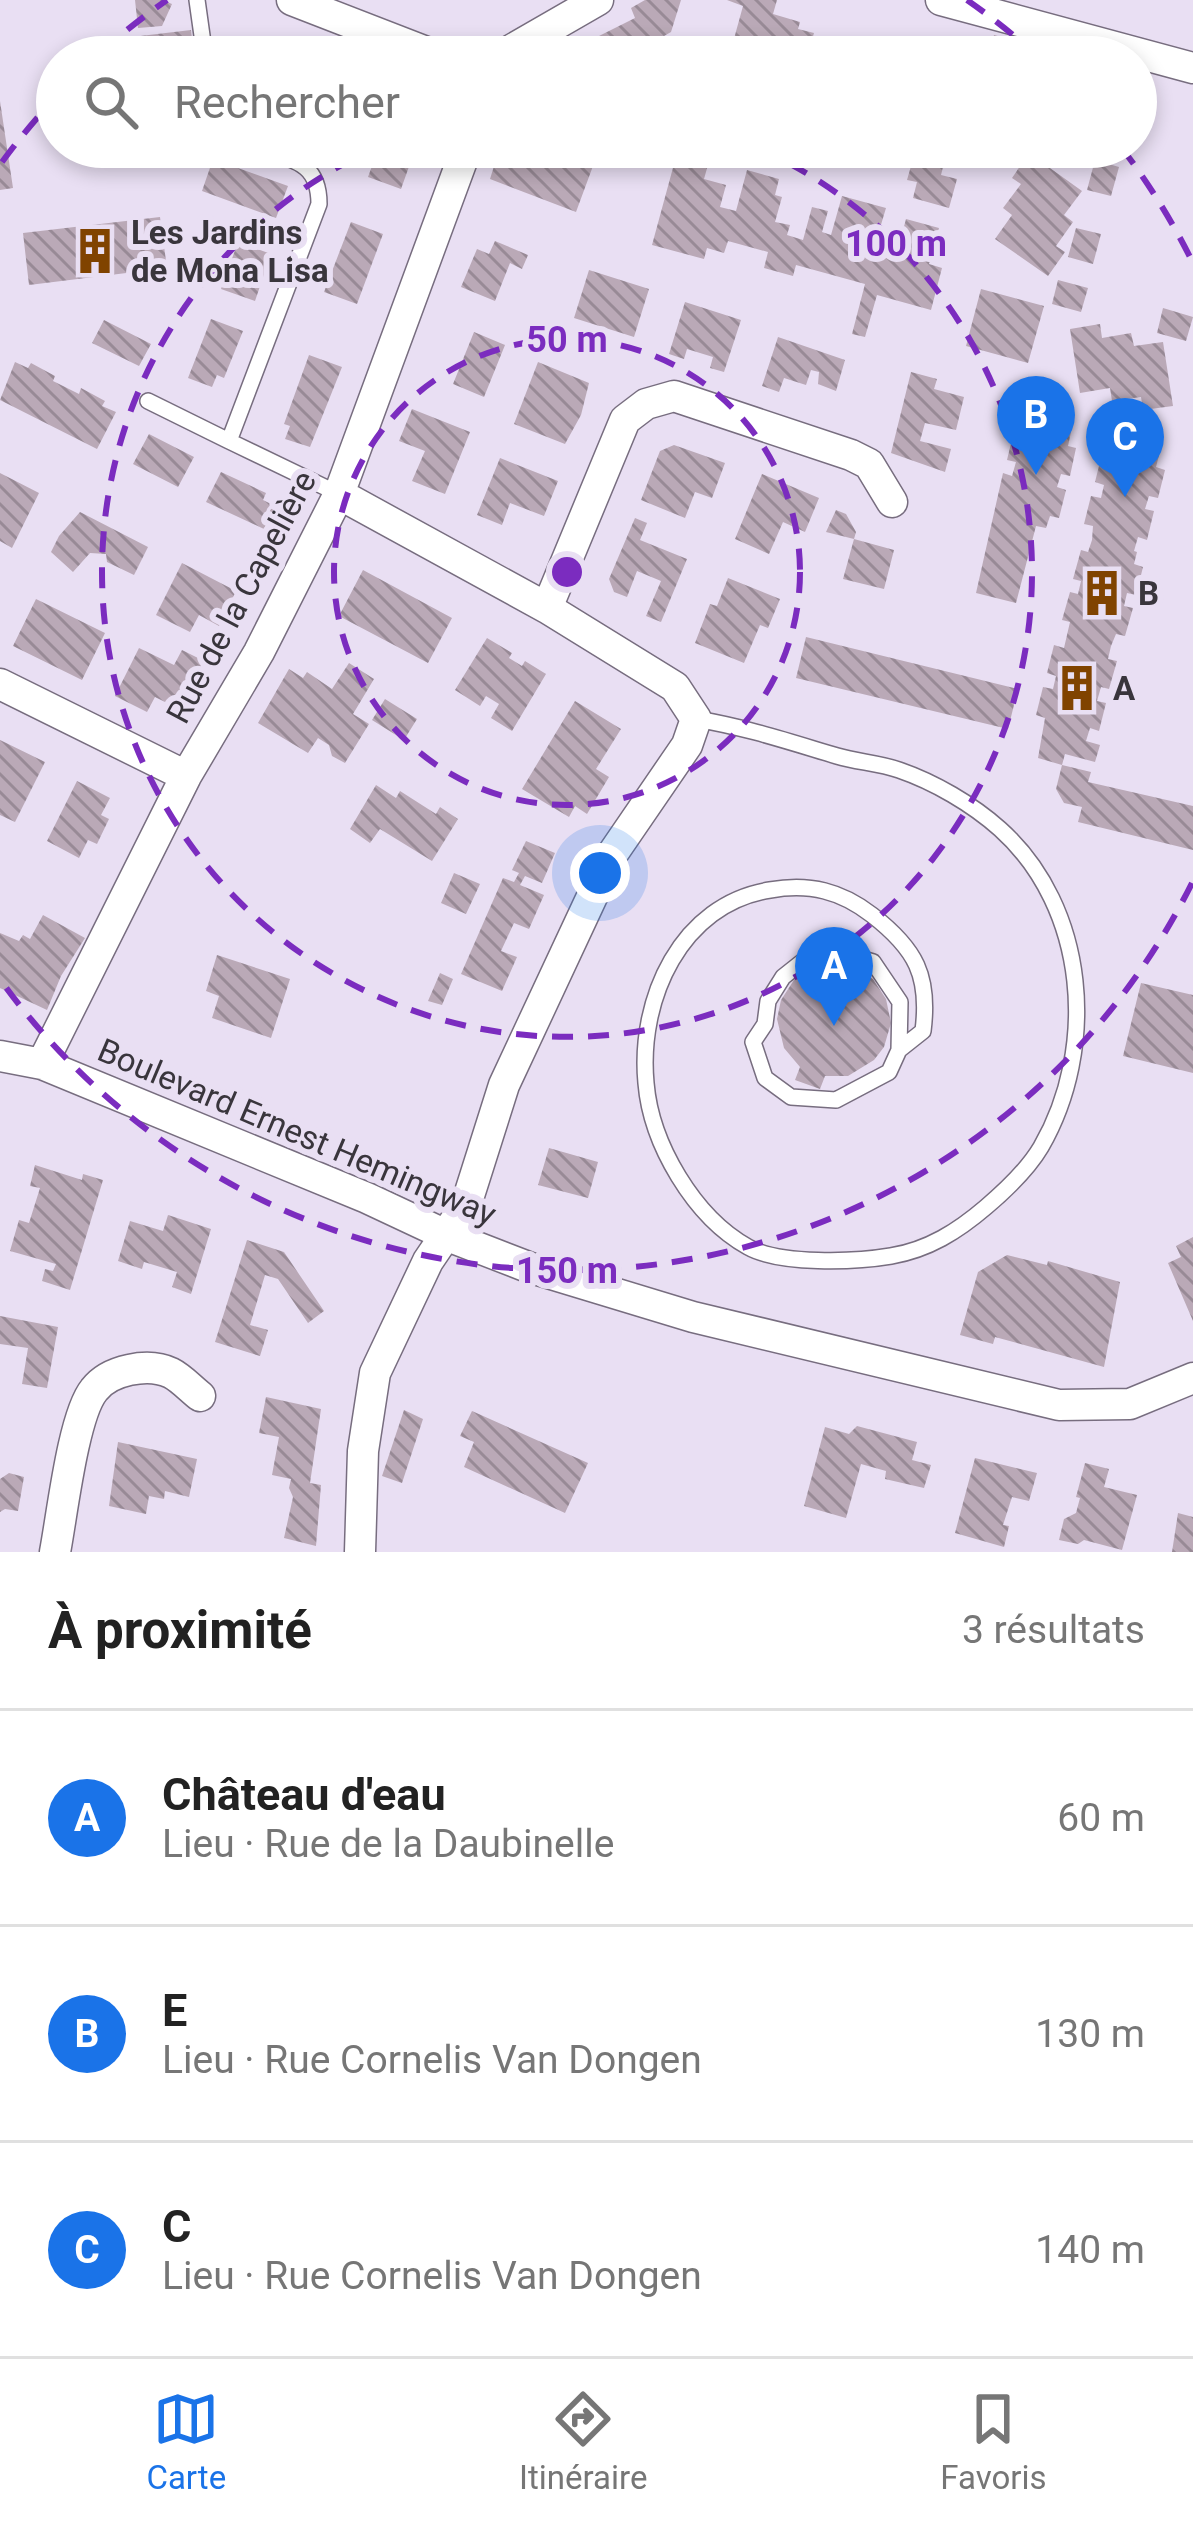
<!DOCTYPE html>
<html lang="fr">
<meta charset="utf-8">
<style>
:root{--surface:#fff;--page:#f6f6f6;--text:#222;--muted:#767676;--line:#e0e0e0;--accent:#1a73e8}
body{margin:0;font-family:Roboto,sans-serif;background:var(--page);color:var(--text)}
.you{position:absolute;left:600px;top:873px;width:42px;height:42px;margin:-30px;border:9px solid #fff;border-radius:50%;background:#1a73e8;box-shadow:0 0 0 18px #1a73e833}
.badge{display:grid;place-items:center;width:78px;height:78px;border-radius:50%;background:var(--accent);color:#fff;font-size:39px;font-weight:700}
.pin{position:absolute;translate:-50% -99px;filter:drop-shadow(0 3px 6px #0008)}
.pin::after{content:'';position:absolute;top:63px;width:42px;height:36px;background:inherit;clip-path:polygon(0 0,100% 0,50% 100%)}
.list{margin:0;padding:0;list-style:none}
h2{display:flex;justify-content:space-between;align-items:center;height:156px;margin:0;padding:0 48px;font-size:51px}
h2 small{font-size:39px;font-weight:400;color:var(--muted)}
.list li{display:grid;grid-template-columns:78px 1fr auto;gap:36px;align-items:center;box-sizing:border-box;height:216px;padding:0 48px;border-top:3px solid var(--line)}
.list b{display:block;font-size:45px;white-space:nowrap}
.list p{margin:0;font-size:39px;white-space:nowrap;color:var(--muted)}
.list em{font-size:39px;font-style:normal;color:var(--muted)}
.icon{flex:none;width:66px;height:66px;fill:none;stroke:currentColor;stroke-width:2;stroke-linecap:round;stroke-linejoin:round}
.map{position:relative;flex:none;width:1193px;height:1552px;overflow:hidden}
.search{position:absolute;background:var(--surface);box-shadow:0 6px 18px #0003;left:36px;right:36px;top:36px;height:132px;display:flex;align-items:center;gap:30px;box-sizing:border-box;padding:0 42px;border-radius:66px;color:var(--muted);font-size:45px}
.sheet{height:804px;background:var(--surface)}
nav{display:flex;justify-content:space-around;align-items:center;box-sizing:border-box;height:168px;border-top:3px solid var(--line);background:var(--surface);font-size:33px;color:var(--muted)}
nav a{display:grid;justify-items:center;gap:6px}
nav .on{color:var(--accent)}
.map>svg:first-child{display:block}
</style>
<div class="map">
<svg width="1193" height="1552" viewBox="0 0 1193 1552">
<defs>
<pattern id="building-back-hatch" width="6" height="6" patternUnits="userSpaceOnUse" patternTransform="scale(3)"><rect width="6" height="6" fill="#baa9b7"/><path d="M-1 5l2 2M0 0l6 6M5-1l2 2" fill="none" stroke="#988a96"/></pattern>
</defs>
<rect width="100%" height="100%" fill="#e9dff3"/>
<path fill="url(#building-back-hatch)" d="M135,0H162L172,4L162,26L138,28Z
M645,0H681L671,32L650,44L657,57H567L597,37L635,18L631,8Z
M727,0H777L773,14L800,22L798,29L814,33L807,57H774L732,46L743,6Z
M191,30L194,57H134L132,37Z
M994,35L1024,43L1020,57H988Z
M687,37L735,47L732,57L683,53Z
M930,42L981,56V57H926Z
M0,101L13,188L0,190Z
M145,147H208V150L146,158Z
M379,147H416L401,189L368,177Z
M500,147H600L576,212L490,179Z
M674,147H713L704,179L726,185L720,207L736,211L747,170L779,179L775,195L782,197L775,222L790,225L787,235L803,240L812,207L828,211L822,232L831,235L842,196L886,208L880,228L902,234L906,219L939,228L929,264L942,268L931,310L877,295L865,337L852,334L865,284L796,265L793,276L764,268L768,252L728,241L724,253L707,248L704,259L652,245L677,153L673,152Z
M877,147H948L941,175L957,179L949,208L913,198L917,182L907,180L911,166L886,159L888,151Z
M1029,153L1082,191L1064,215L1073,222L1056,246L1065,252L1048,276L995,239L1012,215L1003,208L1021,184L1012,178Z
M213,159L288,186L276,218L202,191Z
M1095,160L1119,167L1111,196L1087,190Z
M160,217L167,268L29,285L23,233Z
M351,222L383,234L357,304L324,292Z
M1076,228L1101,234L1093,264L1068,257Z
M495,241L528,255L522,269L510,263L495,301L461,287L477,249L489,254Z
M238,242L271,254L255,301L221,289Z
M589,270L649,289L634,337L574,318Z
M1058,280L1088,288L1081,312L1052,304Z
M981,289L1044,306L1028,363L966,346Z
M685,302L741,320L724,372L710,368L713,357L687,349L684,359L669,354Z
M1163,308L1193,317L1186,341L1157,333Z
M211,319L243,331L224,378L217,375L212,387L188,378Z
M104,320L151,344L139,366L92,343Z
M1100,324L1102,338L1131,333L1134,346L1163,342L1173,406L1143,410L1141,397L1112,401L1110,388L1080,393L1070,329Z
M474,332L505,345L484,397L453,384Z
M778,337L845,360L836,391L818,384L819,372L811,370L806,385L784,378L779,392L762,386Z
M309,355L342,367L310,447L285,439L290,426L284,424Z
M15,362L28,368L31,363L55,376L53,381L79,394L81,388L105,401L102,406L116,412L97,449L0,400Z
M538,362L589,383L581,415L565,444L514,424Z
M911,372L937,379L934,389L964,397L956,430L925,423L920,441L951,449L945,472L891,453Z
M412,409L470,432L445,494L412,481L425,451L399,441Z
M1017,418L1071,432L1068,446L1076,448L1070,476L1061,474L1057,487L1066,490L1059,518L1050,516L1046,528L1036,526L1016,603L976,593L1003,473L1012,476L1016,462L1007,460Z
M149,434L194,457L178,487L133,464Z
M1115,443L1159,455L1156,467L1165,470L1158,498L1149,496L1145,509L1154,511L1147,540L1138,537L1134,551L1137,552L1134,564L1143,567L1136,595L1127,593L1124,606L1133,608L1125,636L1116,634L1111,646L1108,659L1117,661L1109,689L1101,687L1097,701L1106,703L1099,731L1090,728L1086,741L1100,745L1095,762L1065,754L1062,765L1091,772L1088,782L1193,806V850L1078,822L1082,807L1064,803L1056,789L1062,765L1038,758L1045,718L1036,715L1043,687L1053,689L1056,676L1047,673L1054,645L1064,648L1070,622L1062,620L1070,592L1078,594L1081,581L1073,579L1081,550L1088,552L1092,540L1093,526L1084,524L1091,496L1101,498L1104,485L1095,482L1102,454L1111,457Z
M674,445L725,463L712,498L695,492L685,518L641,500L660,451Z
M500,458L558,481L544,516L510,503L502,525L477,515Z
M221,472L266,493L263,500L275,506L264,529L206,502Z
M0,473L39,493L12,548L0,541Z
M762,474L819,498L805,532L783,522L769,554L735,539Z
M836,510L846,514L856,532L854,539L894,550L884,589L843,579L854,539L826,532Z
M80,512L148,547L134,575L107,562L106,554L90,553L73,572L51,552L59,536Z
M635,518L647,523L640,540L687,559L661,622L646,616L661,581L637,571L627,597L614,592L609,579Z
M182,563L236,591L219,626L199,615L190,632L156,615Z
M363,570L452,618L428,663L339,616Z
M728,578L780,599L768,628L760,625L744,663L695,643L710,604L717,606Z
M36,599L105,633L82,680L13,646Z
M806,637L1018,689L1008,729L796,678Z
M487,638L512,653L509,658L522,666L525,661L546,674L512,731L491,718L499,704L486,696L480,706L455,690Z
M139,648L174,665L182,650L204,661L181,701L169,704L155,697L147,712L115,696Z
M349,663L374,679L353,714L369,724L345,763L332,756L329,745L318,738L308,753L258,723L289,669L303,678L307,672L332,689Z
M385,699L417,719L404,740L372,720Z
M575,701L621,729L596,769L609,777L587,814L575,806L569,817L522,789Z
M0,740L45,762L15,822L0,815Z
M77,781L110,798L101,815L109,819L97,844L88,840L79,858L47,841Z
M376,785L396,798L400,791L436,814L440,807L458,819L432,861L380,829L370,843L350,829Z
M526,841L555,853L542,883L525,876L520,885L544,895L529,929L514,923L501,951L517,957L502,991L461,974L503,878L514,882L519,873L512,870Z
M454,873L480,884L466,914L441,903Z
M43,915L85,938L61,976L47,1010L0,988V933L19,941L23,935L30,939Z
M217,955L290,979L271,1038L212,1018L219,996L206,991Z
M830,963L852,967L873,979L886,999L891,1023L884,1047L874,1060L848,1076H825L820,1089L795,1080L800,1067L784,1048L777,1019L781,1000L794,980L807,970Z
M440,973L453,979L442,1005L428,1001Z
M1141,983L1193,995V1073L1123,1056Z
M549,1148L598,1162L588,1198L538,1185Z
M35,1165L82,1180L83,1174L103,1180L70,1290L42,1281L45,1269L53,1271L56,1264L10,1251L19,1220L29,1223L40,1188L30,1186Z
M168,1215L211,1229L191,1294L172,1287L177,1272L144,1262L142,1269L118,1261L130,1221L163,1231Z
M1193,1237V1321L1168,1263L1181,1257L1176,1246Z
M247,1240L284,1252L324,1311L308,1323L278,1279L265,1275L250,1325L268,1330L260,1356L215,1342Z
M1007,1255L1047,1265L1048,1261L1120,1282L1104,1367L995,1337L993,1344L960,1335L978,1272Z
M0,1316L58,1327L47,1388L22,1384L28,1348L0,1344Z
M266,1397L321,1409L310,1483L321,1485L316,1546L284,1538L293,1497L289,1488L291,1479L272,1475L279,1437L259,1433Z
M404,1410L423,1419L402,1483L382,1476Z
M472,1411L588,1463L565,1513L464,1467L474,1442L460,1436Z
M857,1426L917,1442L912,1460L931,1465L924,1488L885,1479L886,1471L861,1464L846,1518L804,1506L825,1427L849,1434Z
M118,1442L197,1459L189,1497L165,1491L164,1499L149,1496L146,1514L109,1506Z
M975,1458L1037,1473L1029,1501L1012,1497L1003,1525L1009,1526L1004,1547L955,1533Z
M1085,1463L1109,1469L1104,1487L1137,1495L1122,1550L1084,1540L1078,1544L1059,1540L1064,1519L1076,1513L1080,1498L1076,1497Z
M9,1473L24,1477L18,1511L5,1509L0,1512V1479Z
M1178,1513L1193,1517V1552H1172Z"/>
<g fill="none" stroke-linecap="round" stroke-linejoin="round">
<defs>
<path id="lane" d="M197,0L205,57
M252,147C289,160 319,159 319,204L229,441L339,494
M148,401L229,441
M696,719C745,727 790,742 837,756C857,762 879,763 899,770C934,782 972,804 1000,829C1088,908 1098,1048 1041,1147C1028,1169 1006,1190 986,1207C958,1231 928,1250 891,1256C855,1262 780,1265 748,1247C694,1217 651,1144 646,1083C638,999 681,904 770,890C810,883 841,891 872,915C916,949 930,976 923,1031L899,1050L889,1072L836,1100L791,1097L765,1078L753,1042L765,1024L768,1001L783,977L807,958L839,952L873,962L900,1002L899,1050"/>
<path id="street" d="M292,0L439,57
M941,0L1193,68
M499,57L598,0
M339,494L547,608L675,687L696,719L687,745L611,856L504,1085L466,1205L428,1261L375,1373L363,1451L360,1552
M547,608L625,420L646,404L674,396L851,455L869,464L892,502
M0,684L186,776
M0,1056L42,1064L367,1198L448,1236L528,1267L693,1317L1059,1405L1130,1404L1193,1378
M42,1064L186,776L259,652L339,494L467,147
M55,1552C62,1516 73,1416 94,1390C109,1370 148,1362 171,1373C181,1378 191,1389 200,1396"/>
</defs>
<use href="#lane" stroke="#776d7f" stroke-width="18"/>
<use href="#street" stroke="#776d7f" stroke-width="33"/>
<use href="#lane" stroke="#fff" stroke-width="15"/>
<use href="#street" stroke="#fff" stroke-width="30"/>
</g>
<g fill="none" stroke="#7b2cbf" stroke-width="6" stroke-dasharray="21 15">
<circle cx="567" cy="572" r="233"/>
<path d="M756 147A465 465 0 1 1 378 147"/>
<path d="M1192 883A698 698 0 0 1 2 982M2 162A698 698 0 0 1 57 96M100 53A698 698 0 0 1 167 0M967 0A698 698 0 0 1 1034 53M1121 147A698 698 0 0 1 1192 261"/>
</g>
<defs>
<symbol id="building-bare" viewBox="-9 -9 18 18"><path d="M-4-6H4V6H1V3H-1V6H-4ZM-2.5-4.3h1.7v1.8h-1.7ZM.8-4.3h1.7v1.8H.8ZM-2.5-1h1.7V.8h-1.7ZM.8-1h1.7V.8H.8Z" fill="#804300" stroke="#e9dff3" stroke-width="2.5" paint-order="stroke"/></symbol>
</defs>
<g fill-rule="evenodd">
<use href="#building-bare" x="62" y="218" width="66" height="66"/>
<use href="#building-bare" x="1069" y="560" width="66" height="66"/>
<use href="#building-bare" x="1044" y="655" width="66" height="66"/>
</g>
<g text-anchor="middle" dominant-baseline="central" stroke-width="12" stroke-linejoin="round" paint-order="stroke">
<g font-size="33" font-weight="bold" fill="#39353c" stroke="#e9dff3" text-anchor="start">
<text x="131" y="232">Les Jardins<tspan x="131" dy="38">de Mona Lisa</tspan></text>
<text x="1138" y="593">B</text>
<text x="1113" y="688">A</text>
</g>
<g font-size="33" fill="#39353c" stroke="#e9dff3">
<text transform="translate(241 597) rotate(-62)">Rue de la Capelière</text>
<text transform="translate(297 1132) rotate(23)">Boulevard Ernest Hemingway</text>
</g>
</g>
<circle cx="567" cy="572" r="18" fill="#7b2cbf" stroke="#e9dff3" stroke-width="6"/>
<g font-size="36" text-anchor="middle" font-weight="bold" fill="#7b2cbf" stroke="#e9dff3" stroke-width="12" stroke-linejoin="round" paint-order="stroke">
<text x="896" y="256">100 m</text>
<text x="567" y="352">50 m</text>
<text x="567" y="1283">150 m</text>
</g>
</svg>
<div class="you"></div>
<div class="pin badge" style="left:834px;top:1026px">A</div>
<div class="pin badge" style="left:1036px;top:475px">B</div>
<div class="pin badge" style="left:1125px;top:497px">C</div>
<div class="search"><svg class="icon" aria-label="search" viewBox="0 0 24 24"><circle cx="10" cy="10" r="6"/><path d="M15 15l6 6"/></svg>Rechercher</div>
</div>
<section class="sheet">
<h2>À proximité<small>3 résultats</small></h2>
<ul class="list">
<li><span class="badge">A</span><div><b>Château d'eau</b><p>Lieu · Rue de la Daubinelle</p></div><em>60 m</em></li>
<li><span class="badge">B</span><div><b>E</b><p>Lieu · Rue Cornelis Van Dongen</p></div><em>130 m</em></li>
<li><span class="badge">C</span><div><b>C</b><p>Lieu · Rue Cornelis Van Dongen</p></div><em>140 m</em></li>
</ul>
</section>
<nav>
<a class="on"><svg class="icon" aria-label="map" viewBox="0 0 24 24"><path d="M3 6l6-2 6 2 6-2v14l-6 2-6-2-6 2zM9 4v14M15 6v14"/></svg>Carte</a>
<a><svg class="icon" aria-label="directions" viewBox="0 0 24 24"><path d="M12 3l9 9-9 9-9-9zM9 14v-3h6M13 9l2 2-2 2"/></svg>Itinéraire</a>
<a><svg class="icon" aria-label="saved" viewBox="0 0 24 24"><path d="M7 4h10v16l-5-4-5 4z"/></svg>Favoris</a>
</nav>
